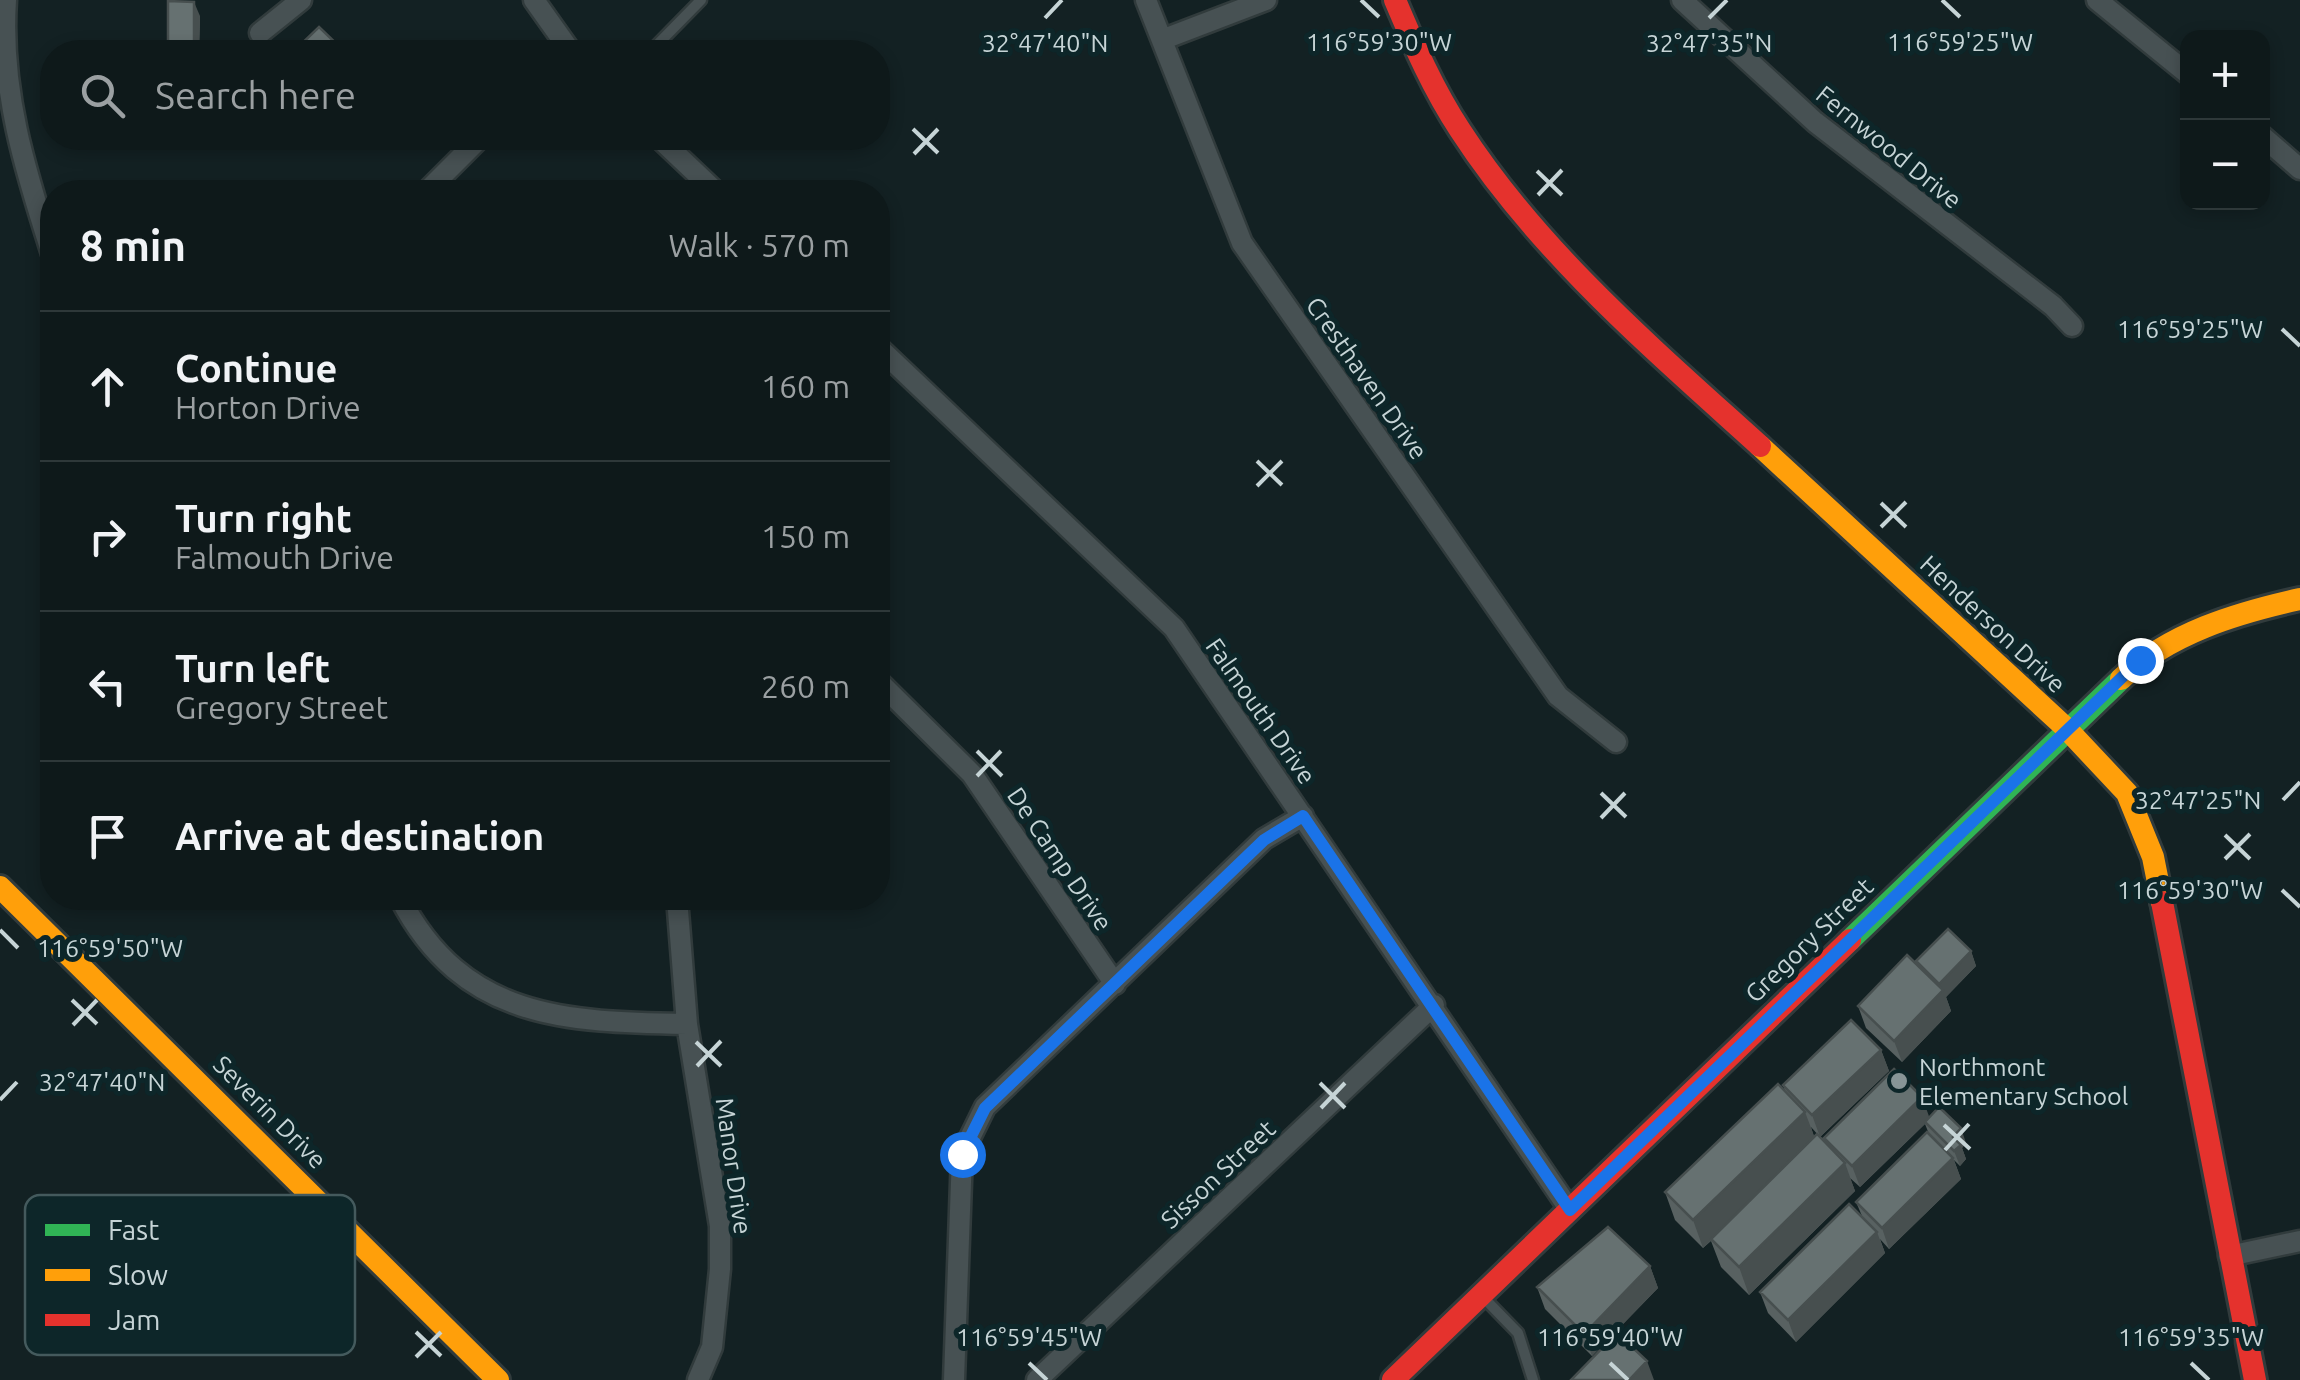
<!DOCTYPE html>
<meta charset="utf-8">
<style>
:root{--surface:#0e191a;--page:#1c2627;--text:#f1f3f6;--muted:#9ba0a2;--line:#2e3839}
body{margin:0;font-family:Ubuntu,sans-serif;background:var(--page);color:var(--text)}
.controls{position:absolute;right:30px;top:30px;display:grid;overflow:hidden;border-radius:20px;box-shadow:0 5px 15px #0003}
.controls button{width:90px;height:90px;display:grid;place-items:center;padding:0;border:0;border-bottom:2px solid var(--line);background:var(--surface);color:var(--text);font:50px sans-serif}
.stop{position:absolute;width:30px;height:30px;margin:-22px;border:8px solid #1a73e8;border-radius:50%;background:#fff}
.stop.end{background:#1a73e8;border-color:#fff;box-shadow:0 2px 10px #0008}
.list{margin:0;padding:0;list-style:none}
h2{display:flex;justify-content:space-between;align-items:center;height:130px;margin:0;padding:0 40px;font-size:42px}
h2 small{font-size:32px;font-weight:400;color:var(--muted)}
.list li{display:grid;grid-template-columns:65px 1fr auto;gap:30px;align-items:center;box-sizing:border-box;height:150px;padding:0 40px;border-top:2px solid var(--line)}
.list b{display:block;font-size:38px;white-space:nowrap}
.list p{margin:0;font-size:32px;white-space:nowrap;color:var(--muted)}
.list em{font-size:32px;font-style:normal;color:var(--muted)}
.icon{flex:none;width:55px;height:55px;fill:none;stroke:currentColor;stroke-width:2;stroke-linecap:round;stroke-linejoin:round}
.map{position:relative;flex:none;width:2300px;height:1380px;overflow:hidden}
.search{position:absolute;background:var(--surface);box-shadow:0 5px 15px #0003;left:40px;top:40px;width:850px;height:110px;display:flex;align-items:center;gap:25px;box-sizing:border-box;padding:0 35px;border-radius:40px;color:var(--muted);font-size:38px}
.panel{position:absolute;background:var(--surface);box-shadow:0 5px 15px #0003;left:40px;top:180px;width:850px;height:730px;border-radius:40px}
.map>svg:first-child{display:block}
</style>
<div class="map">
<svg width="2300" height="1380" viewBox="0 0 2300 1380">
<rect width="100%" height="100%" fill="#132123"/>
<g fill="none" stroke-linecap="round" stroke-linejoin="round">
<defs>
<path id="lane" d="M650,52L701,0
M1484,1298L1518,1333L1533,1380"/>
<path id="street" d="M6,0C0,90 25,170 52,254
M534,0L571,52
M1146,0L1242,243L1558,696L1616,742
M1682,0L1815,122L2053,306L2072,326
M2097,0L2188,74
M260,33L301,0
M1164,39L1266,0
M2262,136L2300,169
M659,138L716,192
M426,192L480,138
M878,347L1174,628L1570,1210
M878,681L972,774L1115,984
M400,898C463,1020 567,1022 687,1024
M677,898L687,1024L720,1226V1269L712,1347L698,1380
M2229,1256L2300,1241
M954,1380L962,1154L985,1107L1264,839L1303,816
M1037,1380L1434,1005"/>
<path id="fast" d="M1850,940L2121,679"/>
<path id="slow" d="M1760,446L2066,728L2127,793L2153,857L2162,902
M2121,679C2169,633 2237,613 2300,599
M0,887L498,1380"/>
<path id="jam" d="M1395,0C1414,45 1433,89 1460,130C1539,252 1653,349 1760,446
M2162,902L2255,1380
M1393,1380L1850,940"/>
</defs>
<use href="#lane" stroke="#313b3c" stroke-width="15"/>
<use href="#street" stroke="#313b3c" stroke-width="25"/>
<use href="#fast" stroke="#313b3c" stroke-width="28"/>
<use href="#slow" stroke="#313b3c" stroke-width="28"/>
<use href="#jam" stroke="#313b3c" stroke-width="28"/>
<use href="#lane" stroke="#475153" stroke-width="10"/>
<use href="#street" stroke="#475153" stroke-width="20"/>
<use href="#fast" stroke="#30b455" stroke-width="22"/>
<use href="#slow" stroke="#ff9f0a" stroke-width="22"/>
<use href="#jam" stroke="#e5322d" stroke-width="22"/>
</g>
<path fill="#586161" d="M200,16L199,52H170L168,45Z
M267,138H296V144L270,146Z
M1971,951L1976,966L1946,997L1951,1011L1902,1062L1866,1028L1858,1006L1917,965L1916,961Z
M1881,1050L1889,1071L1820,1137L1811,1127L1814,1137L1827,1144L1824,1138L1930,1117L1966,1143L1962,1148L1966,1159L1960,1166L1954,1160L1961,1179L1889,1249L1880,1239L1885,1253L1796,1342L1768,1313L1760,1292L1862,1216L1856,1202L1929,1134L1925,1124L1860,1187L1850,1178L1855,1191L1749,1295L1721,1267L1711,1241L1703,1248L1675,1220L1665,1192L1785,1091L1783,1085Z
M1650,1266L1658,1288L1592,1356L1545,1309L1537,1287Z"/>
<path fill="#474f4f" d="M194,2L200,16L199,52H197L194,45Z
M1971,951L1976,966L1946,997L1951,1011L1902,1062L1894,1041L1942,991L1939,984Z
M1881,1050L1889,1071L1820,1137L1812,1115Z
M1922,1097L1930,1119L1860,1187L1852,1166Z
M1805,1112L1816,1141L1703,1248L1693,1220Z
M1961,1128L1966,1143L1962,1148L1966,1159L1960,1166L1954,1151L1953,1137Z
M1953,1158L1961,1179L1889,1249L1882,1228Z
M1845,1163L1855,1191L1749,1295L1739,1267Z
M1877,1232L1885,1253L1796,1342L1788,1320Z
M1650,1266L1658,1288L1592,1356L1584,1334Z
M1647,1361L1654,1380H1629Z"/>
<path fill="#667171" stroke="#474f4f" stroke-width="2.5" d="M168,1L194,2V45H168Z
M319,27L345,52H293Z
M1948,929L1971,951L1939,984L1916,961Z
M1907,955L1943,990L1894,1041L1858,1006Z
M1851,1020L1881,1050L1812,1115L1783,1085Z
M1894,1069L1922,1097L1852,1166L1824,1138Z
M1778,1084L1805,1112L1693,1220L1665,1192Z
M1939,1107L1961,1128L1953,1137L1961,1145L1954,1151L1925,1122Z
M1927,1132L1953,1158L1882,1228L1856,1202Z
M1817,1134L1845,1163L1739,1267L1711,1239Z
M1849,1204L1877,1232L1788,1320L1760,1292Z
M1608,1227L1650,1266L1584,1334L1537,1287Z
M1617,1333L1647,1361L1629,1380H1571Z"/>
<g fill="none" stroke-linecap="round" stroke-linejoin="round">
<path stroke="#1a73e8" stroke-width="12" d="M962,1154L985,1108L1264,840L1303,816L1570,1210L2140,660"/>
</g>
<path fill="none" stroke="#c6d4d6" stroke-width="4" d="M1361,0L1379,17M1942,0L1960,17M1045,18L1062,0M1709,18L1727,0M913,129L938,153M914,154L938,129M1537,171L1562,195M1538,195L1562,170M2282,329L2300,346M1257,461L1282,485M1257,486L1282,461M1881,503L1906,527M1881,527L1906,502M977,751L1002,776M977,776L1001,751M1601,793L1626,817M2283,800L2300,782M1601,818L1625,793M2225,835L2250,859M2225,859L2250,834M2282,890L2300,907M0,930L18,948M72,1000L97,1024M73,1025L97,1000M696,1042L721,1066M697,1066L721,1041M1320,1083L1345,1108M0,1100L17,1082M1321,1108L1345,1083M1944,1125L1970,1149M1945,1150L1969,1124M416,1332L441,1356M416,1357L441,1332M1029,1363L1047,1380M1610,1363L1628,1380M2191,1363L2209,1380"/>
<circle fill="#879597" stroke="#0d2629" stroke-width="4" cx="1899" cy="1081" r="10"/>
<g text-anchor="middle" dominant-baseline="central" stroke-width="10" stroke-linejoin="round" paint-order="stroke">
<g font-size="25" fill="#c6d4d6" stroke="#0d2629">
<text transform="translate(1889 147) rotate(39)">Fernwood Drive</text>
<text transform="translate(1367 378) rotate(55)">Cresthaven Drive</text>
<text transform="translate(1993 624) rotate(43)">Henderson Drive</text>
<text transform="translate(1261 711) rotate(55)">Falmouth Drive</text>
<text transform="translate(1060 859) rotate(56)">De Camp Drive</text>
<text transform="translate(1809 940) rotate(-44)">Gregory Street</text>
<text transform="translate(270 1112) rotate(45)">Severin Drive</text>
<text transform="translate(734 1166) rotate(82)">Manor Drive</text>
<text transform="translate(1218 1174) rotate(-43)">Sisson Street</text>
</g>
<g font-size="25" fill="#c6d4d6" stroke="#0d2629" text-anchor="start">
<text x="1919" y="1067">Northmont<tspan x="1919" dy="29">Elementary School</tspan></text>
</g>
</g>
<rect x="25" y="1195" width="330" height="160" rx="15" fill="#0d2629" stroke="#445a5d" stroke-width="2.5"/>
<rect x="45" y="1224" width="45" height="12" fill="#30b455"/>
<rect x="45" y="1269" width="45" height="12" fill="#ff9f0a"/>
<rect x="45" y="1314" width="45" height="12" fill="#e5322d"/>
<g font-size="28" fill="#c6d4d6">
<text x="108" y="1240">Fast</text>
<text x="108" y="1285">Slow</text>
<text x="108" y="1330">Jam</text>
</g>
<g font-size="25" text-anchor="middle" fill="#c6d4d6" stroke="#0d2629" stroke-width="10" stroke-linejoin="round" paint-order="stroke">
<text x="1379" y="51">116°59'30"W</text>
<text x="1960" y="51">116°59'25"W</text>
<text x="1045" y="52">32°47'40"N</text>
<text x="1709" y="52">32°47'35"N</text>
<text x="2190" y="338">116°59'25"W</text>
<text x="2198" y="809">32°47'25"N</text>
<text x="2190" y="899">116°59'30"W</text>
<text x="110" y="957">116°59'50"W</text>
<text x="102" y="1091">32°47'40"N</text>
<text x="1029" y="1346">116°59'45"W</text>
<text x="1610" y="1346">116°59'40"W</text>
<text x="2191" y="1346">116°59'35"W</text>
</g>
</svg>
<div class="controls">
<button>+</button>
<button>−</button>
</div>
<div class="stop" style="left:962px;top:1154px"></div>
<div class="stop end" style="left:2140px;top:660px"></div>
<div class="search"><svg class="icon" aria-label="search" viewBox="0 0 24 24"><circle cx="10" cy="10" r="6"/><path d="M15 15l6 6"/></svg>Search here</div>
<section class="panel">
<h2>8 min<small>Walk · 570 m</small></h2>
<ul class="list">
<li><svg class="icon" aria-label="ahead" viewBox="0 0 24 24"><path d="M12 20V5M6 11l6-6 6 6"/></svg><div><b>Continue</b><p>Horton Drive</p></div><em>160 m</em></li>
<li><svg class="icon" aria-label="right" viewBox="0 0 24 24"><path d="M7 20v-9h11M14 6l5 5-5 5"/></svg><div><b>Turn right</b><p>Falmouth Drive</p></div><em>150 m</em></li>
<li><svg class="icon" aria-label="left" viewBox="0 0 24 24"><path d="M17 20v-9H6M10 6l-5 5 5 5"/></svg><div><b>Turn left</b><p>Gregory Street</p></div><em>260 m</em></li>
<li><svg class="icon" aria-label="arrive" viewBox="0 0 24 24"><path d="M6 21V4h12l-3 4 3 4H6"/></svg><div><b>Arrive at destination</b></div></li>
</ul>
</section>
</div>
